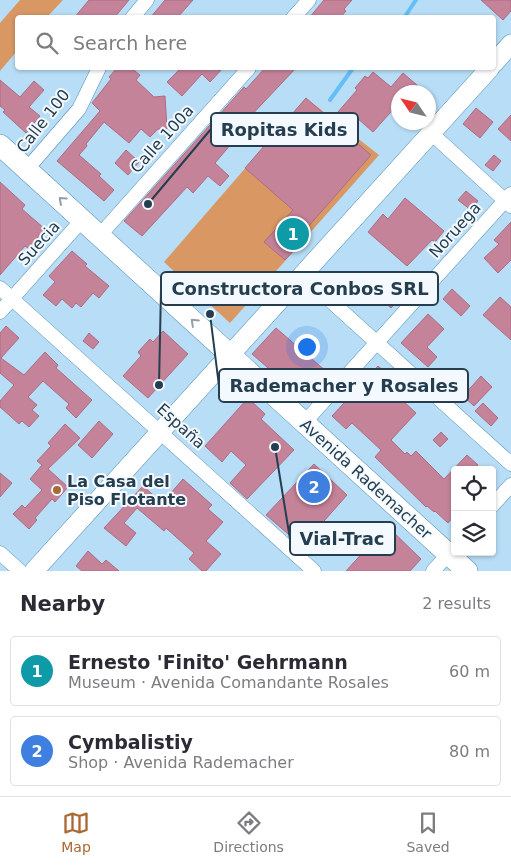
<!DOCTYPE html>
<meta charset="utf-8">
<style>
:root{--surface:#fff;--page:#f2f2f3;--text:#2b2b33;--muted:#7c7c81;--line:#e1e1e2;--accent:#aa6833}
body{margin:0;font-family:"DejaVu Sans",sans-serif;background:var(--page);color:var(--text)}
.controls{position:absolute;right:15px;bottom:15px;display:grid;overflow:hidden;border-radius:5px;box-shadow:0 1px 4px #0004}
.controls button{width:45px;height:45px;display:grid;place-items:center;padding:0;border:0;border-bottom:1px solid var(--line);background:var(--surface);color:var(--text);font:25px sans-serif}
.compass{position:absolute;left:391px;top:85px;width:45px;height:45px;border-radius:50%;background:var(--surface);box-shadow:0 1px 4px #0004;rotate:305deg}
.you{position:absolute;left:306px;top:346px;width:18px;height:18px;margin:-12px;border:4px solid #fff;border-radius:50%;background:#1a73e8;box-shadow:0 0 0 8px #1a73e833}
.badge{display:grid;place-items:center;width:32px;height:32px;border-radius:50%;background:var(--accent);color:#fff;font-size:16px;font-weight:700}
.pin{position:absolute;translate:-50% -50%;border:2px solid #fff;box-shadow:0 1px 5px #0006}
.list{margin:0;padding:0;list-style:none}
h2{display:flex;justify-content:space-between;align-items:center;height:65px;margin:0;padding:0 20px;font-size:21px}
h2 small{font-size:16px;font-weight:400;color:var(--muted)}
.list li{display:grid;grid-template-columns:32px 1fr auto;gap:15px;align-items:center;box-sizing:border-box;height:70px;margin:0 10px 10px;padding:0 10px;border:1px solid var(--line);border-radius:5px}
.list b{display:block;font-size:19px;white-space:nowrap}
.list p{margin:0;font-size:16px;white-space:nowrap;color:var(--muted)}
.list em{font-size:16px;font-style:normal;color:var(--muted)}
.icon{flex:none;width:28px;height:28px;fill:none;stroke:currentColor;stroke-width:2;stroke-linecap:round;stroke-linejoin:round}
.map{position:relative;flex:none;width:511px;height:571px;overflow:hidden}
.search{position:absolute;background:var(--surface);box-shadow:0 1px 4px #0004;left:15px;right:15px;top:15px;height:55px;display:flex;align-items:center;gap:12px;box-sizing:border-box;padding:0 18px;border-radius:5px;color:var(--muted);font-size:19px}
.sheet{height:225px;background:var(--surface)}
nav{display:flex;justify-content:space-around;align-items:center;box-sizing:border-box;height:70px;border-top:1px solid var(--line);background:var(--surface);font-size:14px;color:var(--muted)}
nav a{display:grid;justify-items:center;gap:2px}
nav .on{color:var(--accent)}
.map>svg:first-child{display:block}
</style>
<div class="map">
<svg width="511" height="571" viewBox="0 0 511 571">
<rect width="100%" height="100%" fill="#b8ddf6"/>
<path fill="#d99764" d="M20,0H63L47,17L18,18L17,51L0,71V23Z
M306,98L379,155L230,323L164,262Z"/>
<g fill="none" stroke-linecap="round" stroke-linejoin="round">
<path stroke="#64bff6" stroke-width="4" d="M404,18L416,0
M330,100L353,68"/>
</g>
<path fill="#c5839a" stroke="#ad6c83" d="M89,0H129L114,18H74Z
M165,0H193L177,18H150Z
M324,0H352L344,9L346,11L340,18H309Z
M481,0H511V11L503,20Z
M117,68H131L140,75L136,80L154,97L165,96L167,129H158L150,137L141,129L129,143L104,122L86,144L87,146L79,155L101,174L99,176L114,190L104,201L57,161L100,111L92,103L111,79L109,77Z
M181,68H223L210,82L202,74L182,96L167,82Z
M265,68H296L246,121L251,126L239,139L237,137L215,163L229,176L220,186L208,176L193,193L187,187L142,236L124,221L244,87L246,89Z
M373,72L391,87L403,73L425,92H398V104L373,132L356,117L343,131L371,155L307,228L311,232L285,260L264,242L293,210L245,168L306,98L331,120L357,90L355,88L365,76L368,78Z
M0,80L20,97L34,81L44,90L29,107L40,116L26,133L3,112L5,110L0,106Z
M476,108L493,122L480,138L463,124Z
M511,115V141L498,129Z
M126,150L139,162L128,175L115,163Z
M494,155L501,161L493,171L485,165Z
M0,182L25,205L22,209L45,229L28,248L25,246L0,275Z
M466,191L478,201L471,210L458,200Z
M405,198L444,231L435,242L432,240L407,266L368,232L383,214L388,219Z
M511,222V260L498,273L484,258L499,244L494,240Z
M72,251L87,264L85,266L109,286L99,298L93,293L81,307L76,303L72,308L62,299L56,306L43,295L55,282L49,276Z
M373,272L383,280L388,275L406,292L391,308L363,283Z
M452,289L470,306L461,316L443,299Z
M500,297L511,307V340L483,315Z
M428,314L444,329L427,347L437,357L428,367L401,343Z
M6,326L19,338L1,358L24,375L45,352L58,365L56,368L92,400L76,418L66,408L69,404L43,381L28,397L37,405L32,410L39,416L29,427L22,421L19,424L0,407V401L14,385L0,373V333Z
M276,328L327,372L319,382L306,370L291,388L252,354Z
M163,331L188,354L148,398L123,376L141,356L138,352L150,339L153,342Z
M89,333L99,342L93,349L83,341Z
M378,366L393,379L387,386L416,413L391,440L405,454L407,452L411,456L416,451L444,479L467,455L478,465L473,470H455V515L448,523L435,511L434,512L427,506L426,507L375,457L381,450L352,423L346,429L332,416Z
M481,376L492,387L474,406L463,396Z
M248,398L265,414L261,419L294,450L247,499L230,483L246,465L231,451L222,462L205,446Z
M483,403L498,418L491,426L475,411Z
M99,421L113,434L92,458L78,445Z
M65,424L80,438L48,469L68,487L55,502L52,499L35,518L37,520L29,529L13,514L22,505L25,508L42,490L30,479L42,465L37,461L51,446L48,443Z
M441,432L448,439L440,447L433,440Z
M314,464L347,495L302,546L266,515Z
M0,473L12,483L0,497Z
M183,479L212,505L208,509L223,522L206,541L221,554L206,571H202L189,559L194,553L166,528L164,531L137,508L124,523L136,533L126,546L104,528L143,486L160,501L161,500L163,502Z
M387,526L421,559L410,571H346Z
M88,551L102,564L106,560L119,571H82L76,566Z"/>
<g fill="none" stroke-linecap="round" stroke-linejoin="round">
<defs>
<path id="minor" d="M132,18L147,0
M293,18L309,0
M431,133L511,206
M27,169L79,109L99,68
M100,235L249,68
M302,275L511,464
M0,288L314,571
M0,312L83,219
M304,423L511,194
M492,506L511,485
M0,553L20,571
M433,571L453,549"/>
<path id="secondary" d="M494,63L511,44
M34,571L490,68"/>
<path id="primary" d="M0,145L467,571"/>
</defs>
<use href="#minor" stroke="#518fb6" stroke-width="15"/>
<use href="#secondary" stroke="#518fb6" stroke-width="20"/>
<use href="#primary" stroke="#518fb6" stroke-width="22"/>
<use href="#minor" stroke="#fff" stroke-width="14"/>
<use href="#secondary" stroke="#fff" stroke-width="19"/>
<use href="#primary" stroke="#fff" stroke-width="21"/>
</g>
<defs><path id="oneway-chevron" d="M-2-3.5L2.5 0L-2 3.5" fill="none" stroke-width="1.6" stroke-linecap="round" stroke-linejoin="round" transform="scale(1.25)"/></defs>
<g stroke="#929ea7">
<use href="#oneway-chevron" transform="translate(62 200) rotate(-138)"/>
<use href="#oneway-chevron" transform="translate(194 322) rotate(-137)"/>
</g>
<circle fill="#aa6833" stroke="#f3f9fe" stroke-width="2" cx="57" cy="490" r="5"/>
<g text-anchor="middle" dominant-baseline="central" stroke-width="4" stroke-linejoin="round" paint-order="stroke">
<g font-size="16" fill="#243e4f" stroke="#f3f9fe">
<text transform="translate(43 121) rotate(-52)">Calle 100</text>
<text transform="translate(162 139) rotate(-48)">Calle 100a</text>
<text transform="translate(455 230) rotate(-48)">Noruega</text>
<text transform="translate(39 243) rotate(-48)">Suecia</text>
<text transform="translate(181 426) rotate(42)">España</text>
<text transform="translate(366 479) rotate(42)">Avenida Rademacher</text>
</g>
<g font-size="16" font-weight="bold" fill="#243e4f" stroke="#f3f9fe" text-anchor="start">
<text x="67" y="481">La Casa del<tspan x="67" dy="18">Piso Flotante</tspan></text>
</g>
</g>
<path fill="none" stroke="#243e4f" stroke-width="2" d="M148 204L211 129M159 385L161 289M210 314L219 386M275 447L290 539"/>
<g fill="#243e4f" stroke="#f3f9fe" stroke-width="2">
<circle cx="148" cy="204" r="5"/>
<circle cx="159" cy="385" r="5"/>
<circle cx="210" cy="314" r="5"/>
<circle cx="275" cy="447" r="5"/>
</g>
<g fill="#f3f9fe" stroke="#243e4f" stroke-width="2">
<rect x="211" y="113" width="147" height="33" rx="5"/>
<rect x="161" y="272" width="277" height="33" rx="5"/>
<rect x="219" y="369" width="249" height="33" rx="5"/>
<rect x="290" y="522" width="105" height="33" rx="5"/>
</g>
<g font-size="18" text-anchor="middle" font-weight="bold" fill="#243e4f">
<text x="284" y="136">Ropitas Kids</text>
<text x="300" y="295">Constructora Conbos SRL</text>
<text x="344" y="392">Rademacher y Rosales</text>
<text x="342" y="545">Vial-Trac</text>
</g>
</svg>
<div class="controls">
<button><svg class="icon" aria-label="locate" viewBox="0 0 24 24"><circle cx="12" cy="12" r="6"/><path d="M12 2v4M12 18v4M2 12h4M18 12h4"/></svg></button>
<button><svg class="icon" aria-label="layers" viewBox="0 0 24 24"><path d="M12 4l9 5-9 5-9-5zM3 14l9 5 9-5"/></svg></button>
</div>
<svg class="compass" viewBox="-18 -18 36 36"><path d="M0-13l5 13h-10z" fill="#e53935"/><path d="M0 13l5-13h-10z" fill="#7c7c81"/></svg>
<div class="you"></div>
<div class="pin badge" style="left:293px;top:234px;background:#0f9aa8">1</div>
<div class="pin badge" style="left:314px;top:487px;background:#3f7fe0">2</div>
<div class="search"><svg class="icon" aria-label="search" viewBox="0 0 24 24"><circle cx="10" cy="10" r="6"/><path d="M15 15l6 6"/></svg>Search here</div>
</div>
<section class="sheet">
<h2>Nearby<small>2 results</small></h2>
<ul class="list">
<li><span class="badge" style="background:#0f9aa8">1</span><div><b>Ernesto 'Finito' Gehrmann</b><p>Museum · Avenida Comandante Rosales</p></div><em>60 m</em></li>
<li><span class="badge" style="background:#3f7fe0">2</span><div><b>Cymbalistiy</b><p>Shop · Avenida Rademacher</p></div><em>80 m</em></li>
</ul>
</section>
<nav>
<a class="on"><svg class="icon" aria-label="map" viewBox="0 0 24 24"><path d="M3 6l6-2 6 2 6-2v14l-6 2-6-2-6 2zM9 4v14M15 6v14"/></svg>Map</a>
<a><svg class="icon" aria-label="directions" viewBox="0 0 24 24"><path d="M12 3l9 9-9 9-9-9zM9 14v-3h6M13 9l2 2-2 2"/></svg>Directions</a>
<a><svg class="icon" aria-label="saved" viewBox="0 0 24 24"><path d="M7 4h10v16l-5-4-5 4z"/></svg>Saved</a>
</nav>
